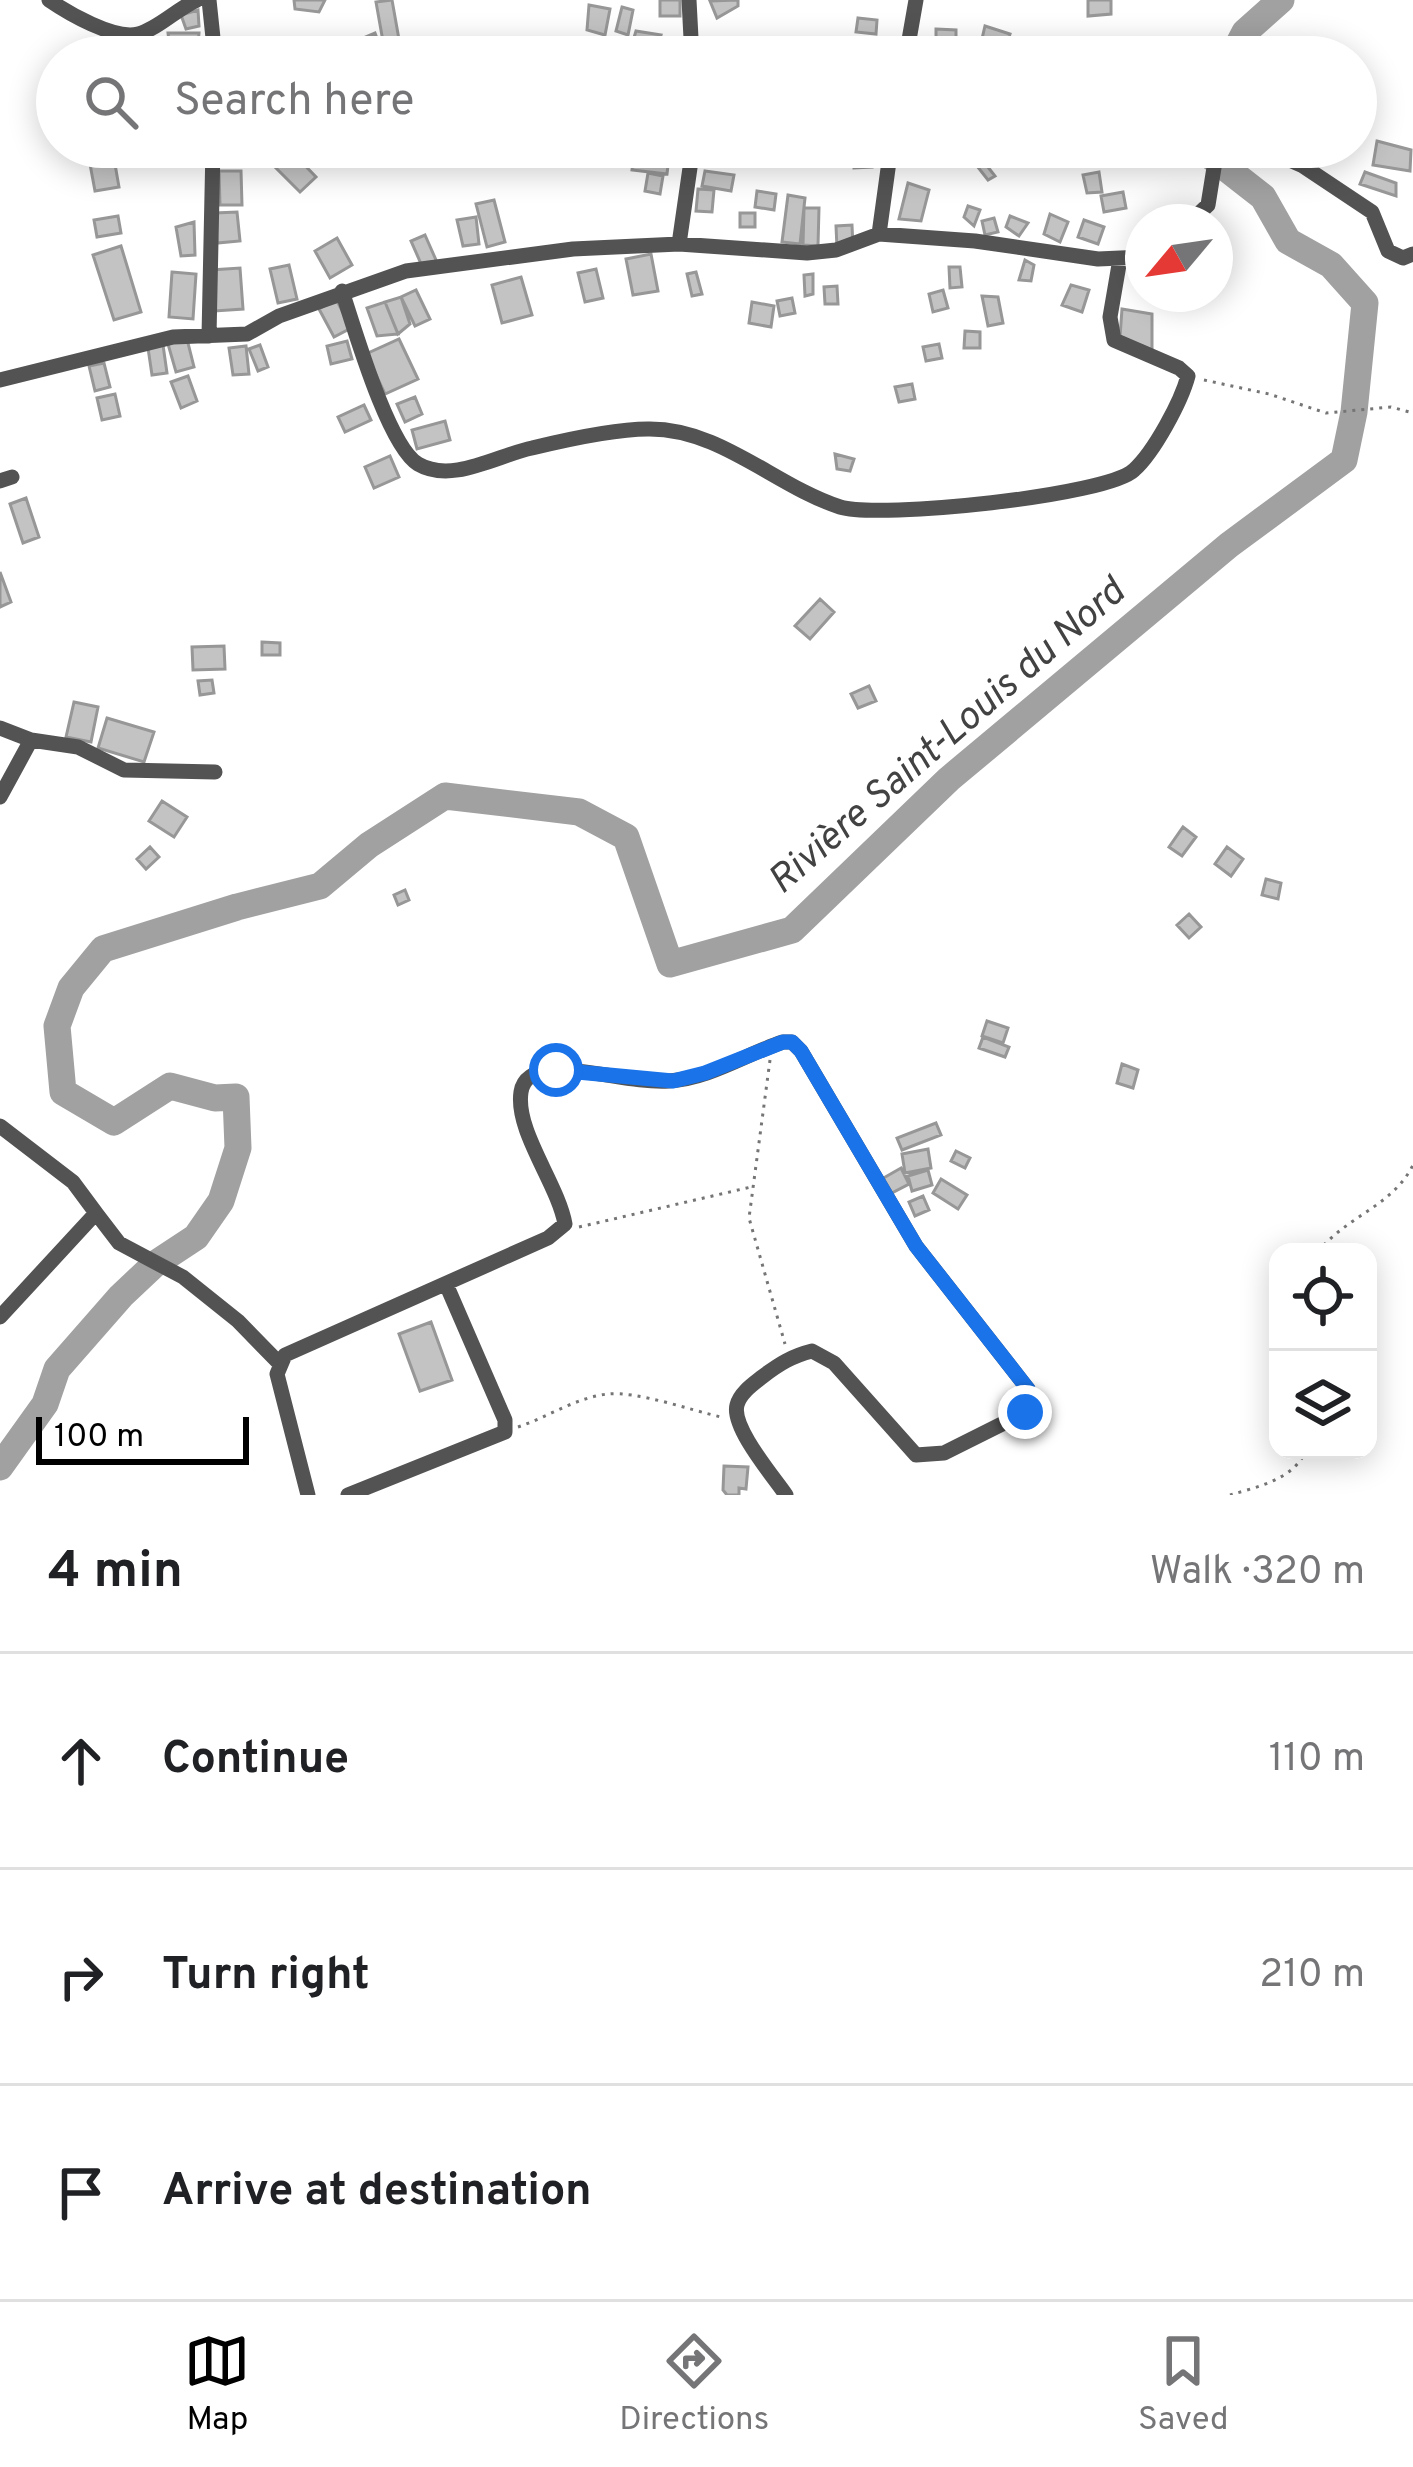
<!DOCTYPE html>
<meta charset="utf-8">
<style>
:root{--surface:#fff;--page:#f2f2f2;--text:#202124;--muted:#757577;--line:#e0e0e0;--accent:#000}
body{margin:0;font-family:Overpass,sans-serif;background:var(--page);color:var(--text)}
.controls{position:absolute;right:36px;bottom:36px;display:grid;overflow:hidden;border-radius:24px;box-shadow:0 6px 30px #0003}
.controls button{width:108px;height:108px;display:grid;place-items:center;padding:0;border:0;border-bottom:3px solid var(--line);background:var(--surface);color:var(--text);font:60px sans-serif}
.compass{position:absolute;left:1125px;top:204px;width:108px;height:108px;border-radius:50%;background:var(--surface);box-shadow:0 6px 30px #0003;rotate:241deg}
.scale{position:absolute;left:36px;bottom:30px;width:213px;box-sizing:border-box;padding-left:12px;border:6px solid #000;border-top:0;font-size:33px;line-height:42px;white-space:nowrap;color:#000;-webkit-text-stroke:9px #fff;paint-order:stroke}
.stop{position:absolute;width:36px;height:36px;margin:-27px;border:9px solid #1a73e8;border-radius:50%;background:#fff}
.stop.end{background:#1a73e8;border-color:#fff;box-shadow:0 3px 12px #0008}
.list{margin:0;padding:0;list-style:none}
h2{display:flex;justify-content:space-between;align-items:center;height:156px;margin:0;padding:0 48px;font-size:51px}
h2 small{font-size:39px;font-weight:400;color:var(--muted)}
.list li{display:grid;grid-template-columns:78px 1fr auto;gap:36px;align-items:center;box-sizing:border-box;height:216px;padding:0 48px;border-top:3px solid var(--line)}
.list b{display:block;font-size:45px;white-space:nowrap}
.list em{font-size:39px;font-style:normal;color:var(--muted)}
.icon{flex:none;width:66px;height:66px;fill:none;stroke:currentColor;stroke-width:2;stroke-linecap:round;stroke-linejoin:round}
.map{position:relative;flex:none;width:1413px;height:1495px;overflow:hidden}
.search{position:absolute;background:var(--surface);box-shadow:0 6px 30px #0003;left:36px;right:36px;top:36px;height:132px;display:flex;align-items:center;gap:30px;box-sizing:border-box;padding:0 42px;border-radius:66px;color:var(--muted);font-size:45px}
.sheet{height:804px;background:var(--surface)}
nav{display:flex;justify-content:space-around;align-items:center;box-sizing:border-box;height:168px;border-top:3px solid var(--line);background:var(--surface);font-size:33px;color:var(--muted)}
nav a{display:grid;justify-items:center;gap:6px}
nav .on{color:var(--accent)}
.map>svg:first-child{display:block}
</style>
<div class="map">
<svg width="1413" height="1495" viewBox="0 0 1413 1495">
<rect width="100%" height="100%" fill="#fff"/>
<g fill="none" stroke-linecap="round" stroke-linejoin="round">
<path stroke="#a1a1a1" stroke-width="27" d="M1232,57L1245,32L1281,0
M0,1467L45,1404L57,1369L121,1296L155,1264L196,1237L221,1201L238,1148L236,1097L215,1098L170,1086L114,1122L63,1092L57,1026L71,988L103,949L237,907L320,886L369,845L445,796L579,812L626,837L670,964L792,930L949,779L1229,545L1344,460L1354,412L1365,303L1331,265L1288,241L1263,197L1199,147"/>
</g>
<path fill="#c3c3c3" stroke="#979797" stroke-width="3" d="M294,0H325L319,12L295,9Z
M392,0L400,45L384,47L376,2Z
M660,0H680V16H660Z
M738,0V6L717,18L710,1Z
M1088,0H1111V14L1088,16Z
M589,5L610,9L605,35L587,30Z
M622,7L633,10L628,35L616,31Z
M198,10L199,26L186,29L181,15Z
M858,18L877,20L876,34L856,32Z
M985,26L1010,34L1004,52L981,43Z
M936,29L956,30V45L936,43Z
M636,31L661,35L654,57L629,54Z
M168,33H199L197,57H171Z
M375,33L384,57H362L356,41Z
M102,45L118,53V57H84V53Z
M1099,45L1106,57H1086L1084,54Z
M1377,141L1411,150L1410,171L1373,165Z
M112,147L119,187L95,191L87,148Z
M646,147H679L677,158L645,151Z
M717,147H738V154L744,155L743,165L715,162Z
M290,150L316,177L300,192L274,166Z
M871,151L872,167L854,168L853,152Z
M634,153L669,157L667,174L632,170Z
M984,162L995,176L988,180L977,166Z
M219,171H241L242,205H220Z
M705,171L734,175L731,191L702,186Z
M1099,172L1102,192L1087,193L1083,175Z
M1365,172L1396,183V196L1360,184Z
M648,173L663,176L660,194L645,191Z
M908,183L929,190L921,221L899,219Z
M698,189L714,190L712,212L696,211Z
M757,191L776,194L774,210L755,207Z
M1123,192L1126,208L1104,212L1101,196Z
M788,195L805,198L800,244L782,242Z
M494,200L505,242L487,247L476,204Z
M968,206L980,210L974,226L964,217Z
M804,208H819L818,246L803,245Z
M237,212L240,241L217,243L215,213Z
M740,213H755V227H740Z
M1050,214L1068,222L1060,242L1044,234Z
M118,216L121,233L97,237L94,220Z
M1010,216L1028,223L1019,236L1006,227Z
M476,217L479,244L463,246L457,220Z
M994,218L998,232L985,235L982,221Z
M1084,220L1104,227L1098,244L1078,237Z
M194,222L195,255L181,256L176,227Z
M852,225L853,247L837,248L836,226Z
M425,235L436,260L422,266L411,241Z
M337,238L352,265L330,278L315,251Z
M121,246L141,312L114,320L93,255Z
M651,254L658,291L633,295L626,259Z
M1025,260L1034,265L1031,281L1019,280Z
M289,265L297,299L278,303L270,269Z
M949,267H960L962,287L950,288Z
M240,268L243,309L215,311L211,270Z
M596,269L603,298L585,302L578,273Z
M172,272L196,274L193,319L169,317Z
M696,272L702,294L692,296L687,274Z
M813,274V294L805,296L804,275Z
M521,277L532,315L502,323L492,285Z
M1071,285L1089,290L1082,312L1062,305Z
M837,286L838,304H825L824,287Z
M416,290L430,319L415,326L401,297Z
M943,290L948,308L933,312L929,294Z
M982,296L998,297L1003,323L988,326Z
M401,297L410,324L398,334L385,302Z
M792,298L795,313L780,316L777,301Z
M336,299L351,328L334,337L319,309Z
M385,302L398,334L377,336L367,308Z
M752,302L774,306L771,327L749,323Z
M1122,309L1152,314V350L1120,337Z
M965,331L980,332V348H964Z
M187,339L194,367L176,372L168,344Z
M399,339L418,379L385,394L366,354Z
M347,341L352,359L331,364L327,346Z
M939,344L942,358L926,361L923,347Z
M163,345L167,373L152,375L148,348Z
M260,345L268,367L258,371L249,349Z
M246,346L249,374L233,375L229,348Z
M104,363L110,387L95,391L89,366Z
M188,376L197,401L181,408L171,382Z
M912,384L915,399L899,402L895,387Z
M115,394L120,416L102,420L97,398Z
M415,397L422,414L405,422L397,404Z
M364,405L371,420L345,432L338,417Z
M445,421L450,440L417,449L412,430Z
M835,454L854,459L850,471L837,469Z
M390,456L399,477L374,488L365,467Z
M26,498L39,537L23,543L10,504Z
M0,572L11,602L0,607Z
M820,599L834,612L810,639L795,626Z
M262,642L280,643V655H262Z
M224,646L225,669L193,670L192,647Z
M212,680L214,693L200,695L198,681Z
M869,686L876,701L858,708L851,694Z
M74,702L98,707L91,742L66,737Z
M107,718L154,732L144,762L98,748Z
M162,801L187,817L174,837L149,821Z
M1183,827L1196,837L1182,856L1169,847Z
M150,847L159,857L146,869L137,859Z
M1227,847L1243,859L1231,876L1215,864Z
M1266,879L1281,883L1278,899L1262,895Z
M405,890L409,900L398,905L394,895Z
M1189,914L1201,927L1189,938L1177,925Z
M987,1021L1008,1028L1003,1043L982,1036Z
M983,1037L1009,1047L1005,1057L979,1048Z
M1122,1064L1138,1070L1133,1088L1117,1083Z
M936,1123L941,1135L902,1150L897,1138Z
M928,1149L931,1168L905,1173L902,1154Z
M956,1151L970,1158L965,1168L951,1161Z
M901,1168L909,1184L888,1195L880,1180Z
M928,1170L932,1185L912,1191L908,1176Z
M941,1179L967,1195L958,1209L933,1193Z
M923,1196L929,1210L915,1216L909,1202Z
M431,1322L452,1380L420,1391L399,1334Z
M724,1466L748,1467L746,1489L739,1488V1495H727L723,1490Z"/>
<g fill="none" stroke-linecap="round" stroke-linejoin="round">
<path stroke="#757575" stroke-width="3" stroke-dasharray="3 6" stroke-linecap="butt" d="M1204,380L1269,394L1326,413L1391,407L1413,413
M770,1060L749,1218L785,1344
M579,1227L751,1187
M1318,1252C1345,1217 1393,1206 1413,1165
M518,1427C548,1417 577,1397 608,1394C637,1391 690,1410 721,1417
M1230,1495C1257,1487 1295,1479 1306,1450"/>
<path stroke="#535353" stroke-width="15" d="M49,0C68,13 114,40 138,34C158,29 178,8 197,0
M209,0L215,57
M689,0L692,57
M906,57L916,0
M1190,222L1208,205L1217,149L1245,148L1278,155L1303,166L1372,212L1388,251L1403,258L1413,254
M879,234L891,147
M679,244L693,147
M342,291C354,327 388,446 418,464C452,484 498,455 532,448C565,440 614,429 648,429C720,428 775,486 840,507C879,519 1107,496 1134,470C1154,452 1181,402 1188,376L1179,368L1114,340L1110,317L1120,259
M209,336L213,147
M0,380L173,337L247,334L279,316L406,271L573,249L679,244L807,253L836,250L879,234L975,241L1098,259L1143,257
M0,481L12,477
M0,728L31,740L78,747L124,770L215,772
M0,797L31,740
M0,1126L73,1182L96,1213L0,1317
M96,1213L119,1243L183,1277L238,1321L279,1363
M308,1495L277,1374L285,1355L548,1238L565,1224C558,1184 515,1131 521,1092C523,1078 535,1072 548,1071C587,1067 628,1083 669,1081C709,1079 746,1054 783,1042H792L801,1051L916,1246L1028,1389L1033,1404L1026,1412L944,1453L916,1455L834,1363L812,1351C792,1356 779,1364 762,1377C753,1384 740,1393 737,1405C731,1427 773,1476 786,1495
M348,1495L505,1432V1420L446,1284"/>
</g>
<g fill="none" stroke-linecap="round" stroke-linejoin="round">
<path stroke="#1a73e8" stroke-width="15" d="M556,1070L673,1081L705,1073L783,1042H792L801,1051L916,1246L1028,1389L1033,1404L1025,1412"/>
</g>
<g text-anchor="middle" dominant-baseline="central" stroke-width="12" stroke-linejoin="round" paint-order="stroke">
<g font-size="39" font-style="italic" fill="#424242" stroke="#fff">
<text transform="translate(948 738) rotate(-41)">Rivière Saint-Louis du Nord</text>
</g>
</g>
</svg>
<div class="controls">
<button><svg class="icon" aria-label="locate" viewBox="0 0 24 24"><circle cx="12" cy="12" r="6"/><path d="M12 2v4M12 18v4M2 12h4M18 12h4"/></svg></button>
<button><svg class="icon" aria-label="layers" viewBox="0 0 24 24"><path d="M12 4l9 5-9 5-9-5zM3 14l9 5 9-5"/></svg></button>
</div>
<svg class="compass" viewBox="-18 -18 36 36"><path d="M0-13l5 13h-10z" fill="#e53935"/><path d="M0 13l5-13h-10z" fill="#757577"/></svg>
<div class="scale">100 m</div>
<div class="stop" style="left:556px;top:1070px"></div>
<div class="stop end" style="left:1025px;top:1412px"></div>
<div class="search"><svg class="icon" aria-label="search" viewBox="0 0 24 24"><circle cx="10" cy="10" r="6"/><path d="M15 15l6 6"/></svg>Search here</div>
</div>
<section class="sheet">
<h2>4 min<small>Walk · 320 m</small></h2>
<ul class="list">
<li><svg class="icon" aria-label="ahead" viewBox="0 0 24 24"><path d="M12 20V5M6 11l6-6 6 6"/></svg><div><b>Continue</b></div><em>110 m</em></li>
<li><svg class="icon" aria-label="right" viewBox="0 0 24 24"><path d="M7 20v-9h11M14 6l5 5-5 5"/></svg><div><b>Turn right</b></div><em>210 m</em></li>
<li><svg class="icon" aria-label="arrive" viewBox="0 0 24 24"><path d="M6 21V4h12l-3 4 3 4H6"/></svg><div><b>Arrive at destination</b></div></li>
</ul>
</section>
<nav>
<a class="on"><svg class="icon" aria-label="map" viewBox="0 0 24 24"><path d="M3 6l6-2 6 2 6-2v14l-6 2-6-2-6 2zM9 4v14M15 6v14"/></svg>Map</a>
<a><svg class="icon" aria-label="directions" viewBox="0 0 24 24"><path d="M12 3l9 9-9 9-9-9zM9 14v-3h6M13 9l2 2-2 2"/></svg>Directions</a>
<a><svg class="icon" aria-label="saved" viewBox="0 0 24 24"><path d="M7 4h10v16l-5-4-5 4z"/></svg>Saved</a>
</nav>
